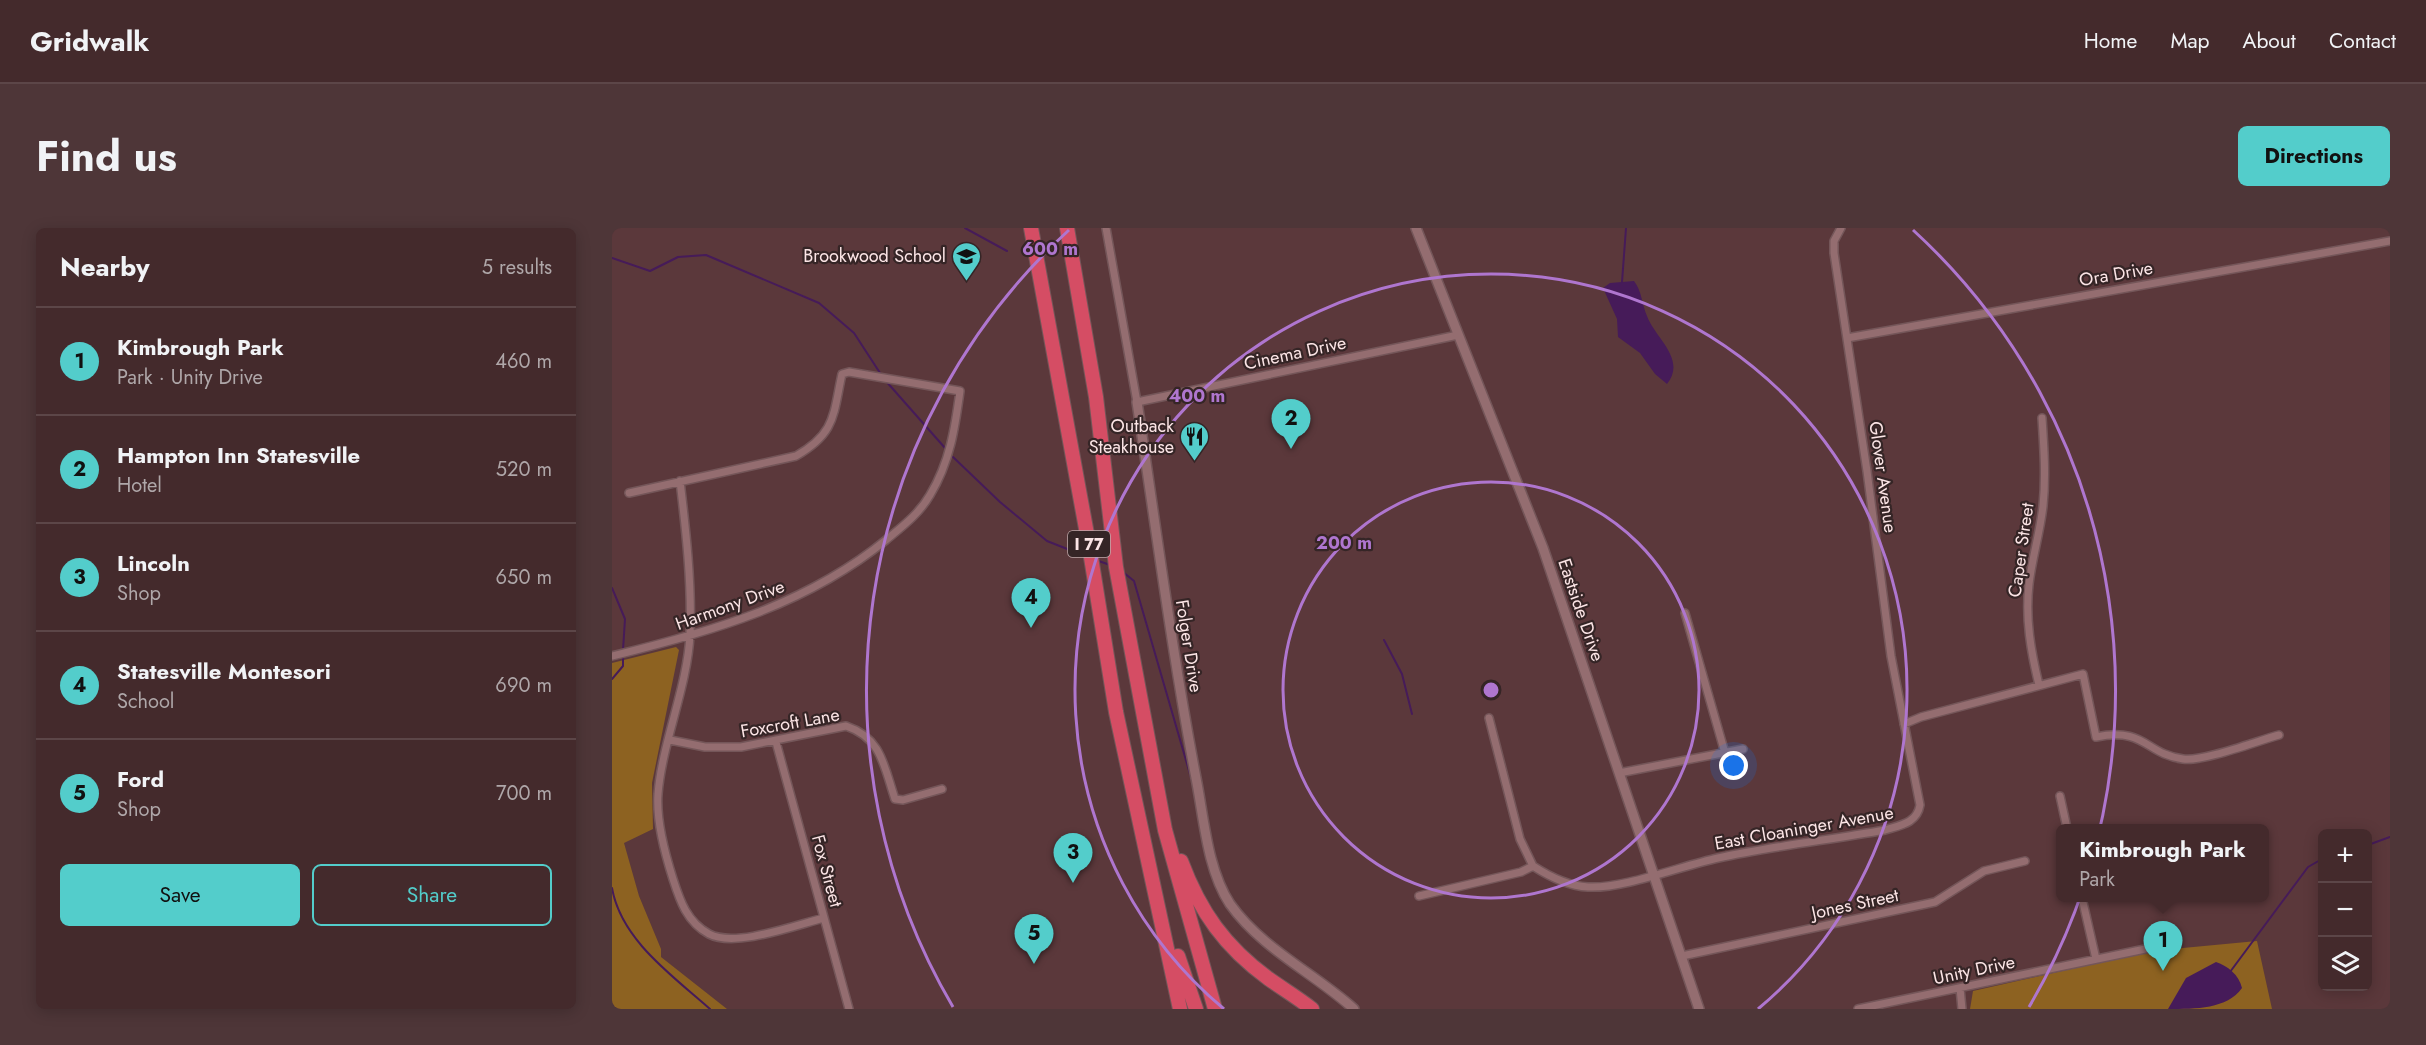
<!DOCTYPE html>
<meta charset="utf-8">
<style>
:root{--surface:#442a2c;--page:#4e3638;--text:#f1f3f6;--muted:#afa7a9;--line:#5c4648;--accent:#53cdcb}
body{margin:0;font-family:Jost,sans-serif;background:var(--page);color:var(--text)}
.controls{position:absolute;right:18px;bottom:18px;display:grid;overflow:hidden;border-radius:9px;box-shadow:0 3px 15px #0003}
.controls button{width:54px;height:54px;display:grid;place-items:center;padding:0;border:0;border-bottom:2px solid var(--line);background:var(--surface);color:var(--text);font:30px sans-serif}
.you{position:absolute;left:1122px;top:538px;width:21px;height:21px;margin:-15px;border:4px solid #fff;border-radius:50%;background:#1a73e8;box-shadow:0 0 0 9px #1a73e833}
.badge{display:grid;place-items:center;width:39px;height:39px;border-radius:50%;background:var(--accent);color:#111;font-size:20px;font-weight:700}
.pin{position:absolute;translate:-50% -50px;filter:drop-shadow(0 2px 3px #0008)}
.pin::after{content:'';position:absolute;top:32px;width:21px;height:18px;background:inherit;clip-path:polygon(0 0,100% 0,50% 100%)}
.popup{position:absolute;left:1444px;top:596px;width:213px;height:78px;box-sizing:border-box;display:grid;place-content:center;border-radius:9px;background:var(--surface);filter:drop-shadow(0 2px 4px #0005);font-size:20px;white-space:nowrap;color:var(--muted)}
.popup b{font-size:22px;color:var(--text)}
.popup::after{content:'';position:absolute;left:50%;top:100%;margin-left:-12px;border:12px solid transparent;border-top-color:var(--surface)}
.list{margin:0;padding:0;list-style:none}
h2{display:flex;justify-content:space-between;align-items:center;height:78px;margin:0;padding:0 24px;font-size:26px}
h2 small{font-size:20px;font-weight:400;color:var(--muted)}
.list li{display:grid;grid-template-columns:39px 1fr auto;gap:18px;align-items:center;box-sizing:border-box;height:108px;padding:0 24px;border-top:2px solid var(--line)}
.list b{display:block;font-size:22px;white-space:nowrap}
.list p{margin:0;font-size:20px;white-space:nowrap;color:var(--muted)}
.list em{font-size:20px;font-style:normal;color:var(--muted)}
.actions{display:flex;gap:12px;padding:18px 24px}
.actions a{flex:1;padding:14px 0;border:2px solid var(--accent);border-radius:9px;text-align:center;font-size:21px;color:var(--accent)}
.actions .main{background:var(--accent);color:#111}
.icon{flex:none;width:33px;height:33px;fill:none;stroke:currentColor;stroke-width:2;stroke-linecap:round;stroke-linejoin:round}
.map{position:relative;flex:none;width:1778px;height:781px;overflow:hidden;border-radius:9px}
header{display:flex;align-items:center;gap:36px;box-sizing:border-box;height:84px;padding:0 30px;background:var(--surface);border-bottom:2px solid var(--line)}
header strong{font-size:28px}
nav{display:flex;gap:33px;margin-inline-start:auto;font-size:21px}
.intro{display:flex;align-items:center;justify-content:space-between;box-sizing:border-box;height:144px;padding:0 36px}
h1{margin:0;font-size:42px}
.button{padding:15px 27px;border-radius:9px;background:var(--accent);color:#111;font-size:21px;font-weight:700}
main{display:flex;gap:36px;padding:0 36px}
aside{flex:1;background:var(--surface);border-radius:9px;box-shadow:0 3px 15px #0003}
.map>svg:first-child{display:block}
</style>
<header>
<strong>Gridwalk</strong>
<nav><a>Home</a><a>Map</a><a>About</a><a>Contact</a></nav>
</header>
<div class="intro"><h1>Find us</h1><a class="button">Directions</a></div>
<main>
<aside>
<h2>Nearby<small>5 results</small></h2>
<ul class="list">
<li><span class="badge">1</span><div><b>Kimbrough Park</b><p>Park · Unity Drive</p></div><em>460 m</em></li>
<li><span class="badge">2</span><div><b>Hampton Inn Statesville</b><p>Hotel</p></div><em>520 m</em></li>
<li><span class="badge">3</span><div><b>Lincoln</b><p>Shop</p></div><em>650 m</em></li>
<li><span class="badge">4</span><div><b>Statesville Montesori</b><p>School</p></div><em>690 m</em></li>
<li><span class="badge">5</span><div><b>Ford</b><p>Shop</p></div><em>700 m</em></li>
</ul>
<div class="actions"><a class="main">Save</a><a>Share</a></div>
</aside>
<div class="map">
<svg width="1778" height="781" viewBox="0 0 1778 781">
<rect width="100%" height="100%" fill="#5b383b"/>
<path fill="#8d6221" d="M64,419L67,422L40,555L41,601L12,615L27,668L49,721V729L115,781H0V435Z
M1645,713L1660,781H1358L1361,763L1539,723Z"/>
<path fill="#461b59" d="M1022,53C1030,63 1030,77 1035,88C1043,110 1075,131 1055,156L1043,146L1028,125L1006,109L1005,91L991,60L998,55Z
M1604,734C1616,738 1627,747 1630,760C1615,781 1584,781 1556,781L1574,750Z"/>
<g fill="none" stroke-linecap="round" stroke-linejoin="round">
<path stroke="#461b59" stroke-width="2" d="M353,0L395,23
M0,30L38,43L66,29L94,27L207,75L242,105L270,148
M1010,54L1014,0
M273,152L333,220
M341,229L388,274L435,313L473,328
M484,332L498,337
M511,344L522,353L580,553
M0,360L13,391L11,422
M772,412L790,446L800,486
M0,451L11,438V428
M1756,617L1778,609
M0,660C9,712 61,748 98,781
M1618,744L1696,639L1710,631"/>
<defs>
<path id="minor" d="M494,0L525,174L846,107
M1235,110L1778,13
M68,253C74,303 80,356 78,406C76,457 50,515 46,566C44,593 53,626 61,651C68,673 75,694 97,706C123,720 184,697 212,690
M1073,385L1113,525
M0,428C98,404 194,377 274,312C291,298 307,286 318,267C338,234 343,200 348,163L237,144L230,146C221,187 224,205 184,228L17,265
M1427,457C1419,424 1413,391 1417,356C1420,330 1428,305 1431,278C1434,249 1432,220 1430,190
M877,490L908,611L921,638
M1292,496L1309,489L1471,446L1484,509C1534,499 1533,526 1571,531C1591,534 1645,513 1667,507
M58,512L93,519H129L234,498C270,510 272,539 283,571L291,572L330,561
M164,514L237,781
M1007,545L1131,521
M1448,568L1455,600
M807,668L909,644L921,638C938,649 956,658 976,659C1011,661 1069,638 1106,630C1161,618 1217,612 1273,602C1289,597 1305,595 1308,577L1279,428L1255,243L1222,25V13L1229,0
M1470,670L1484,731
M1070,728L1323,674L1372,643L1413,633
M1348,760L1350,781
M1246,781L1538,720"/>
<path id="tertiary" d="M804,0L931,320L1087,781
M525,174C544,299 560,425 584,550C592,590 595,641 618,676C650,721 702,745 742,781"/>
<path id="motorway" d="M419,0L477,317L504,484L568,781
M455,0L484,169L504,339L553,602L603,781
M569,633C588,684 613,719 657,751C671,761 686,770 700,781
M566,728L584,781"/>
</defs>
<use href="#minor" stroke="#745659" stroke-width="10"/>
<use href="#tertiary" stroke="#745659" stroke-width="12"/>
<use href="#motorway" stroke="#745659" stroke-width="16"/>
<use href="#minor" stroke="#946d70" stroke-width="7"/>
<use href="#tertiary" stroke="#946d70" stroke-width="9"/>
<use href="#motorway" stroke="#d54d64" stroke-width="14"/>
</g>
<g fill="none" stroke="#af76cf" stroke-width="3">
<circle cx="879" cy="462" r="208"/>
<path d="M612 781A416 416 0 1 1 1146 781"/>
<path d="M341 779A624 624 0 0 1 457 2M1301 2A624 624 0 0 1 1417 779"/>
</g>
<defs>
<symbol id="school-pin" viewBox="-11 -11 22 30"><path d="M0 17L-7.5 6A9.5 9.5 0 1 1 7.5 6Z" fill="#53cdcb" stroke="#352526"/><path d="M0-5L7-2L0 1L-7-2ZM-4 1L0 2.5L4 1V4Q0 6-4 4Z" fill="#111"/></symbol>
<symbol id="restaurant-pin" viewBox="-11 -11 22 30"><path d="M0 17L-7.5 6A9.5 9.5 0 1 1 7.5 6Z" fill="#53cdcb" stroke="#352526"/><path d="M-5-6h1v4h1v-4h1v4h1v-4h1v5L-1.5 .5V6h-2V.5L-5-1ZM5-6V6H3V1.5H1.5Q1.5-4 5-6Z" fill="#111"/></symbol>
</defs>
<g fill-rule="evenodd">
<use href="#school-pin" x="338" y="12" width="33" height="45"/>
<use href="#restaurant-pin" x="566" y="192" width="33" height="45"/>
</g>
<g text-anchor="middle" dominant-baseline="central" stroke-width="4.5" stroke-linejoin="round" paint-order="stroke">
<rect fill="#352526" stroke="#c0abac" stroke-width="1.5" x="456" y="303" width="42" height="26" rx="4.5"/>
<g font-size="16" font-weight="bold" fill="#fce5e6">
<text x="477" y="316">I 77</text>
</g>
<g font-size="18" fill="#fce5e6" stroke="#352526" text-anchor="end">
<text x="334" y="28">Brookwood School</text>
<text x="562" y="198">Outback<tspan x="562" dy="21">Steakhouse</tspan></text>
</g>
<g font-size="18" fill="#fce5e6" stroke="#352526">
<text transform="translate(1504 46) rotate(-10)">Ora Drive</text>
<text transform="translate(683 125) rotate(-12)">Cinema Drive</text>
<text transform="translate(1271 249) rotate(82)">Glover Avenue</text>
<text transform="translate(1409 322) rotate(-82)">Caper Street</text>
<text transform="translate(118 377) rotate(-20)">Harmony Drive</text>
<text transform="translate(969 382) rotate(71)">Eastside Drive</text>
<text transform="translate(577 418) rotate(81)">Folger Drive</text>
<text transform="translate(178 495) rotate(-10)">Foxcroft Lane</text>
<text transform="translate(1192 600) rotate(-10)">East Cloaninger Avenue</text>
<text transform="translate(215 643) rotate(75)">Fox Street</text>
<text transform="translate(1243 676) rotate(-12)">Jones Street</text>
<text transform="translate(1362 742) rotate(-12)">Unity Drive</text>
</g>
</g>
<circle cx="879" cy="462" r="9" fill="#af76cf" stroke="#352526" stroke-width="3"/>
<g font-size="18" text-anchor="middle" font-weight="bold" fill="#af76cf" stroke="#352526" stroke-width="4.5" stroke-linejoin="round" paint-order="stroke">
<text x="438" y="27">600 m</text>
<text x="585" y="174">400 m</text>
<text x="732" y="321">200 m</text>
</g>
</svg>
<div class="controls">
<button>+</button>
<button>−</button>
<button><svg class="icon" aria-label="layers" viewBox="0 0 24 24"><path d="M12 4l9 5-9 5-9-5zM3 14l9 5 9-5"/></svg></button>
</div>
<div class="you"></div>
<div class="pin badge" style="left:1551px;top:743px">1</div>
<div class="popup"><b>Kimbrough Park</b>Park</div>
<div class="pin badge" style="left:679px;top:221px">2</div>
<div class="pin badge" style="left:461px;top:655px">3</div>
<div class="pin badge" style="left:419px;top:400px">4</div>
<div class="pin badge" style="left:422px;top:736px">5</div>
</div>
</main>
